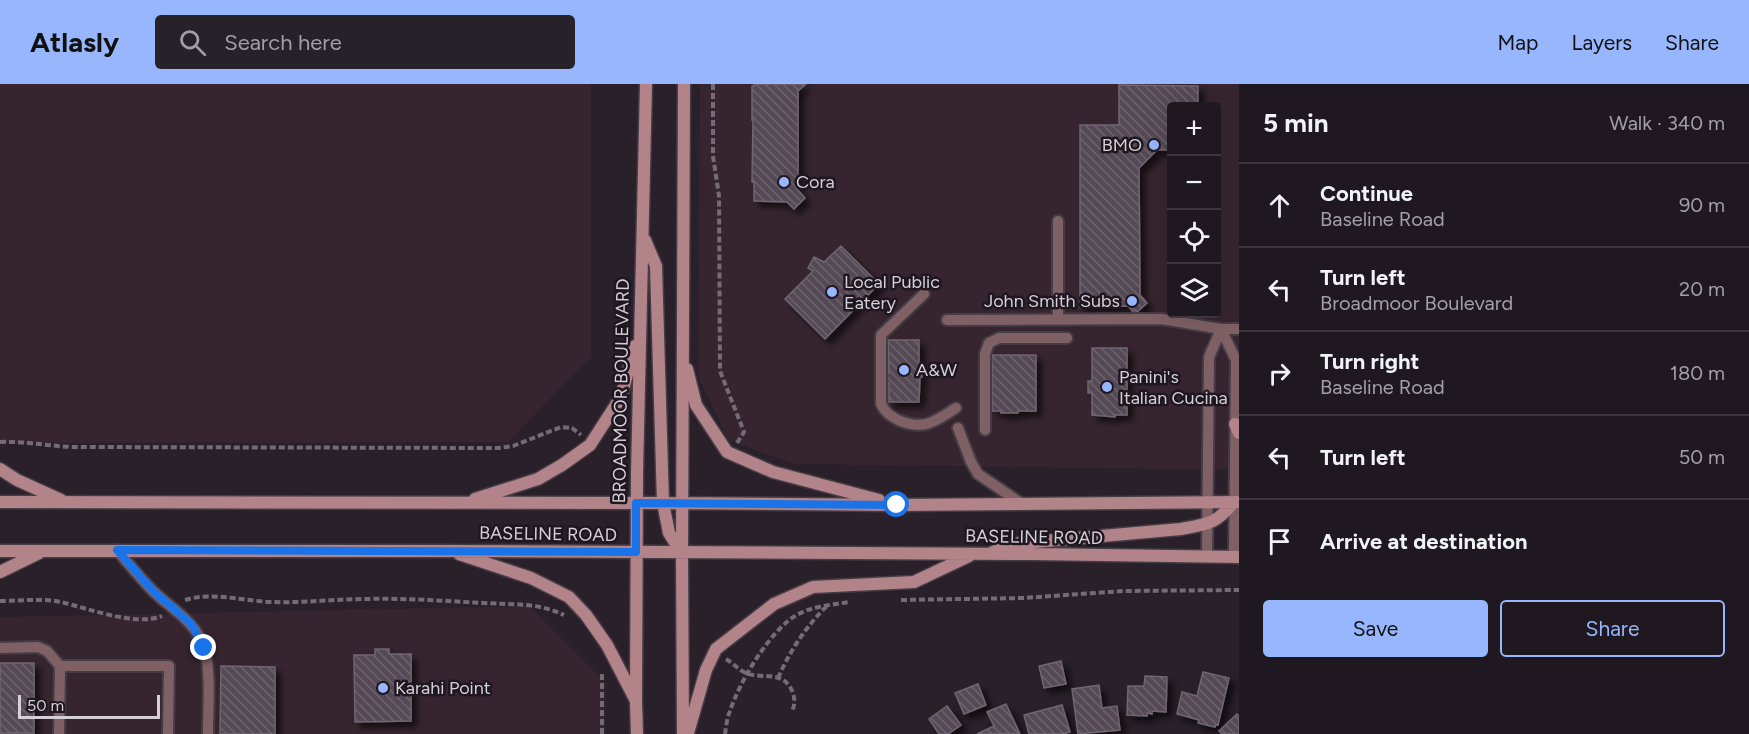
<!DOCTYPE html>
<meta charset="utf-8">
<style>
:root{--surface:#1f1820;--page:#272129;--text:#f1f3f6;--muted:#a1a0a5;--line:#3c373e;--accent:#97b6fd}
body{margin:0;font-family:Figtree,sans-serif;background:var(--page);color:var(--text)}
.controls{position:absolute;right:18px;top:18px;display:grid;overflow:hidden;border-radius:6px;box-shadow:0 6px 24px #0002}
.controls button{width:54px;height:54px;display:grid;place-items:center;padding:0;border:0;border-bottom:2px solid var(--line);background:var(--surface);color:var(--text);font:30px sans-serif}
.scale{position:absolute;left:18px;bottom:15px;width:142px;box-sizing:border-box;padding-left:6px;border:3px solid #d5cfd6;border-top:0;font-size:16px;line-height:21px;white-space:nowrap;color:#d5cfd6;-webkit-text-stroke:4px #1f1720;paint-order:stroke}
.stop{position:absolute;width:18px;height:18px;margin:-14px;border:4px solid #1a73e8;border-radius:50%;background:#fff}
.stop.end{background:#1a73e8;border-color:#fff;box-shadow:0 2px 6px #0008}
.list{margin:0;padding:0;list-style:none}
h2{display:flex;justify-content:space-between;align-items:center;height:78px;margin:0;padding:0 24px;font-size:26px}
h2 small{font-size:20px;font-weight:400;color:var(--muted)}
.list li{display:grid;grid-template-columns:39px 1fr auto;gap:18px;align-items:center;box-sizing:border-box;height:84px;padding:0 24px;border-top:2px solid var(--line)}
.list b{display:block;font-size:22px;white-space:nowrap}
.list p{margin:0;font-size:20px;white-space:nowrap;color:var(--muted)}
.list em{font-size:20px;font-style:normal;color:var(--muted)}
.actions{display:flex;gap:12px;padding:18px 24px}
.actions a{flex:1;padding:14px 0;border:2px solid var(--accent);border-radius:6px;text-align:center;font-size:21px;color:var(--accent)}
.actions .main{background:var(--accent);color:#111}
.icon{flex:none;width:33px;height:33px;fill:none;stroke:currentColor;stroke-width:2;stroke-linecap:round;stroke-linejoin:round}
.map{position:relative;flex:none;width:1239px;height:650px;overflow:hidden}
header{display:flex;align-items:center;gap:36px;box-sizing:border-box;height:84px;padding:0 30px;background:var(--accent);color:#111}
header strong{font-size:28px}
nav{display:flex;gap:33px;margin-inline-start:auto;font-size:21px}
.search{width:420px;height:54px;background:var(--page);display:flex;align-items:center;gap:15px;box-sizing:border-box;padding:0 21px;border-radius:6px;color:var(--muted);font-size:22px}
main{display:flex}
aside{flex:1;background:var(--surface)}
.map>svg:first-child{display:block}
</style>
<header>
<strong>Atlasly</strong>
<div class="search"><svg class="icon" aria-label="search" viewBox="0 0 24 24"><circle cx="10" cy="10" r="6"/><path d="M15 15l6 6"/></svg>Search here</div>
<nav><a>Map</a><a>Layers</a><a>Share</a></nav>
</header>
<main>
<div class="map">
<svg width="1239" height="650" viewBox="0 0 1239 650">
<defs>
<pattern id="building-back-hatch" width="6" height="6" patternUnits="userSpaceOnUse" patternTransform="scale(1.5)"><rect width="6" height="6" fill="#544a55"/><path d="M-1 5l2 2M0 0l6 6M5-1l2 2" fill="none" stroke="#6c636d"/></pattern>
<filter id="shadow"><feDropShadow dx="5.5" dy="5.5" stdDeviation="3" flood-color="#0009"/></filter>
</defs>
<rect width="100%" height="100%" fill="#29202a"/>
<path fill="#36252f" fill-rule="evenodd" d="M0,0H591V273L508,358L0,359Z
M700,0H1239V386L794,380L728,356L698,292ZM1172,22H1216V230H1172Z
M529,522L606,599L605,650H0V533Z"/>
<path fill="url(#building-back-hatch)" stroke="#706672" stroke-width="1.5" filter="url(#shadow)" d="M754,0H806L798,7V104H796L805,114L794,125L787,118L754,117V98H752L753,36H752V2H754Z
M1119,1L1198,2V22H1172V66H1157L1139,84L1140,211L1147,219L1135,230L1128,222L1080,223V41H1119Z
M841,162L879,200L825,255L785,215L813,187L808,184L814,173L824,178Z
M888,256H919V284L922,293H920L919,318H889V299L885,300V290L889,289Z
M1092,264H1127V331H1115V333L1092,331V309H1088V297H1092Z
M992,271H1036V327H1018V329H1001V327H992Z
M375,565H389V570H411V637L355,638L354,571H375Z
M1061,577L1066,600L1044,604L1039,582Z
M0,579H34V649H0Z
M221,582L275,583V650H220Z
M1203,588L1229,594L1218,641L1216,640L1215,643L1198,639L1199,636L1177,630L1182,608L1197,612Z
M1145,592L1167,593L1166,628L1152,627V630L1147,629V632L1127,631L1128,602H1144Z
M978,600L986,621L964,630L955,609Z
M1099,601L1102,624L1117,622L1120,646L1078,650L1072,605Z
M1006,620L1020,650H977L994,642L987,628Z
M1062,621L1070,648L1063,650H1029L1024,631Z
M947,622L961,641L948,650H939L929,635Z
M1237,630L1239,632V650H1222L1219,647Z"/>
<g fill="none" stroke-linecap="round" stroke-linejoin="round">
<defs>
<path id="lane" d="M1058,137V236
M924,210L881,251V320C885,328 889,331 898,336C923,347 935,338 956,324
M947,236L1162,235L1221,245H1239
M1221,245L1236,276L1234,473
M958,344L971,378L978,390L1022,420
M985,346V270L989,259L999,254H1067
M117,466C129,480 141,495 154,508C173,526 198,539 205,567C211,593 208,623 208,650
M1207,473L1209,273L1221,245
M0,564L38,563L47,567L60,582
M59,650L60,582H169L168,650"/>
<path id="secondary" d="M645,156L656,182L663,419L669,449L681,468
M687,285L696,321L727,368L773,388L879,416
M1235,340L1239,349
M0,385L17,396L61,416
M475,415L538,395L562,381L590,361L621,313L635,262
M0,418L663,419L897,421L1239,418
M0,467H449L1033,470L1239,473
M993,468L1012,460L1181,445C1208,440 1216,440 1234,418
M459,470L531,494L569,513L586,531L607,561L635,615
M0,488L39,469
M688,649L706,586L716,565L774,520L813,503L914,498L969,472
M637,650L636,618L637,389L646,0
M683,650L682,469L684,0"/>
</defs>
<use href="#lane" stroke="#453c46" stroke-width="14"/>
<use href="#secondary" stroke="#453c46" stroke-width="15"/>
<path stroke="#746c75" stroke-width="4" stroke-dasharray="6 3" stroke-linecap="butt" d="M713,0V72L719,112L720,287L744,348L737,359
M0,358C25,357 48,362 73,363L498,364L513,362L561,343L572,344L581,351
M185,516C214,507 245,518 275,518C305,519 336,515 366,515C406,514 445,517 484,519C513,521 537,518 564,531
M901,516L1024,514L1123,507L1239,506
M0,517C20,517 42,514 61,518C87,524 136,543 162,532
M726,575C733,579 739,586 746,589C763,596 784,585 793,609C795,616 795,621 792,627
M778,594C790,567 806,542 828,521
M602,650V587
M725,650C726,643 727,634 730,627C739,599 769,548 795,532C811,522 831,521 849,518"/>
<use href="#lane" stroke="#7f6165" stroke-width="10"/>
<use href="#secondary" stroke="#b3838a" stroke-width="12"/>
</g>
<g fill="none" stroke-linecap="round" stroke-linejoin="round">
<path stroke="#1a73e8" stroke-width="8" d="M204,564L192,541L172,523L155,509L117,466L636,468V419L897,421"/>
</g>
<g fill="#97b6fd" stroke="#1f1720" stroke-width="2">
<circle cx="1154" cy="61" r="6"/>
<circle cx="784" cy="98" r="6"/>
<circle cx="832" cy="208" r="6"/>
<circle cx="1132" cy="217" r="6"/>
<circle cx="904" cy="286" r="6"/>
<circle cx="1107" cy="303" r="6"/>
<circle cx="383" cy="604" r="6"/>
</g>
<g text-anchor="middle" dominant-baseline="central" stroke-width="5" stroke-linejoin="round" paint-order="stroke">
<g font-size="18" fill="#d5cfd6" stroke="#1f1720" text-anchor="start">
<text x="1142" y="61" text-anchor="end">BMO</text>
<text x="796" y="98">Cora</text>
<text x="844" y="198">Local Public<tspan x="844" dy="21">Eatery</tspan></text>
<text x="1120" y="217" text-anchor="end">John Smith Subs</text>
<text x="916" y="286">A&amp;W</text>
<text x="1119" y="293">Panini's<tspan x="1119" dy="21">Italian Cucina</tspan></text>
<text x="395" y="604">Karahi Point</text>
</g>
<g font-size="18" fill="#d5cfd6" stroke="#1f1720">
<text transform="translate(621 307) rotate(-89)">BROADMOOR BOULEVARD</text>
<text transform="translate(548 450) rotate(1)">BASELINE ROAD</text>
<text transform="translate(1034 453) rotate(1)">BASELINE ROAD</text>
</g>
</g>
</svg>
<div class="controls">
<button>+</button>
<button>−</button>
<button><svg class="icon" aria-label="locate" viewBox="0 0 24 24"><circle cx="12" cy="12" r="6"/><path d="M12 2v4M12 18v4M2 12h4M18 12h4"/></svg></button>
<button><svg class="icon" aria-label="layers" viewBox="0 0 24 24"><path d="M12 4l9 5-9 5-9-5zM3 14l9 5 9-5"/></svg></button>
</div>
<div class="scale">50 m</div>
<div class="stop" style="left:897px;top:421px"></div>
<div class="stop end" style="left:204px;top:564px"></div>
</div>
<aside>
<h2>5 min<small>Walk · 340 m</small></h2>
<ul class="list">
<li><svg class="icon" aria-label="ahead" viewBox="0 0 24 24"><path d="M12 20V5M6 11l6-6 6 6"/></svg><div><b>Continue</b><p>Baseline Road</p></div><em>90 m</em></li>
<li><svg class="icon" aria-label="left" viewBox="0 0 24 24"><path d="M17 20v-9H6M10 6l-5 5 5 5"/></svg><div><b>Turn left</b><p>Broadmoor Boulevard</p></div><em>20 m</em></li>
<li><svg class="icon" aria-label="right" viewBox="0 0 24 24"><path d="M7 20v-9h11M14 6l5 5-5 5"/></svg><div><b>Turn right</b><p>Baseline Road</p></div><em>180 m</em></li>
<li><svg class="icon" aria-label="left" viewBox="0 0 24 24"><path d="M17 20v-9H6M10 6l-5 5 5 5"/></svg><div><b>Turn left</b></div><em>50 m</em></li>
<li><svg class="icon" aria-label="arrive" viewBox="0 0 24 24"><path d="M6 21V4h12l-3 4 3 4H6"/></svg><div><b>Arrive at destination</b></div></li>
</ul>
<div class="actions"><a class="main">Save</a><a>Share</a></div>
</aside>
</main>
